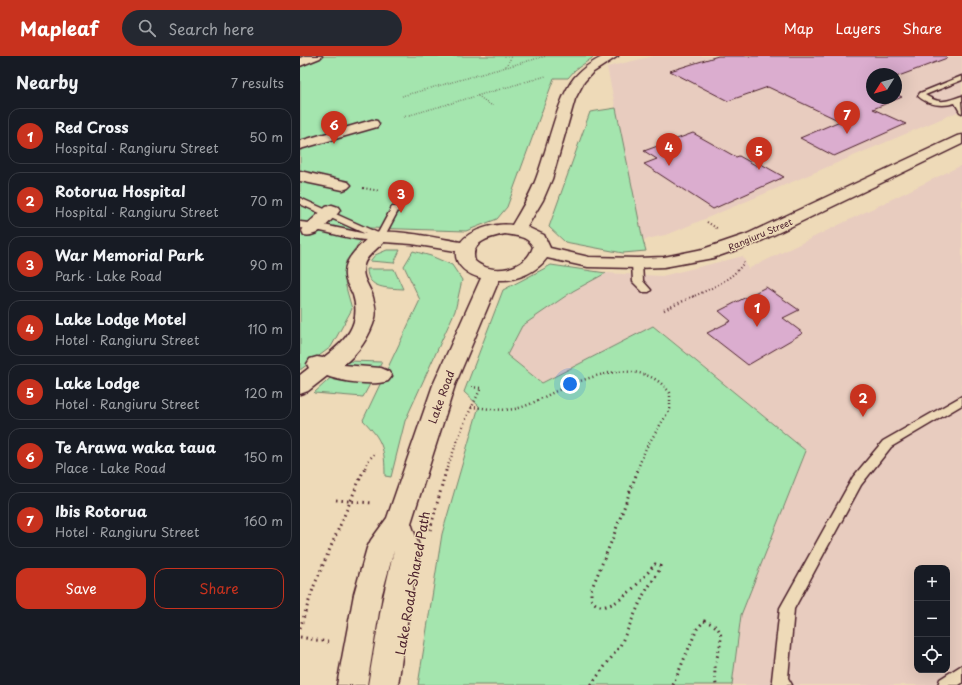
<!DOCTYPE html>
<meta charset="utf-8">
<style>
:root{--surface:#171b24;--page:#242831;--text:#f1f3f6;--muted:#9ea1a6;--line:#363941;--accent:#c8321e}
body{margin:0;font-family:"Playpen Sans",sans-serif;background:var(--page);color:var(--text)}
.controls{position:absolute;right:12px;bottom:12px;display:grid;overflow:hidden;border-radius:8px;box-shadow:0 4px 16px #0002}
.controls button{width:36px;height:36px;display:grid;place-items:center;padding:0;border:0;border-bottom:1px solid var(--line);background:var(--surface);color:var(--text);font:20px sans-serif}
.compass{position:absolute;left:566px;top:12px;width:36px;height:36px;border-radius:50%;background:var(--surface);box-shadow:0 4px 16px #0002;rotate:233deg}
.you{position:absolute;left:270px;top:328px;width:14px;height:14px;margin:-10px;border:3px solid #fff;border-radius:50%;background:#1a73e8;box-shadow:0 0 0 6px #1a73e833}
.badge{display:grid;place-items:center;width:26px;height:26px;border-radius:50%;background:var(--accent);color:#fff;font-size:13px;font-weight:700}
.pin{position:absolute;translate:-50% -33px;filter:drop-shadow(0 1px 2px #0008)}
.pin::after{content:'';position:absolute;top:21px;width:14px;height:12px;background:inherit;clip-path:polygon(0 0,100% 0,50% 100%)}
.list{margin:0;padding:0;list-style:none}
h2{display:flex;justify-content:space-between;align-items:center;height:52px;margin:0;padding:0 16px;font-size:17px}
h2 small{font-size:13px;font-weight:400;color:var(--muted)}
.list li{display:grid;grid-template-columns:26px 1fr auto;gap:12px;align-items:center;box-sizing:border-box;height:56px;margin:0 8px 8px;padding:0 8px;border:1px solid var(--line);border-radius:12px}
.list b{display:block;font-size:15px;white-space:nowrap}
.list p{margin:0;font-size:13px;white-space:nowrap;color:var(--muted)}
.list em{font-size:13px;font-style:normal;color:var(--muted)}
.actions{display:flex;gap:8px;padding:12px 16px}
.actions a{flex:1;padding:9px 0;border:1px solid var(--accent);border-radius:12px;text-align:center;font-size:14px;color:var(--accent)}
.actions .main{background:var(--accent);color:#fff}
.icon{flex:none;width:22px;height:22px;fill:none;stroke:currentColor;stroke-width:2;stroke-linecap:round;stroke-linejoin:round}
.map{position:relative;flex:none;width:662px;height:629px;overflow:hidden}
header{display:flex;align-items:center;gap:24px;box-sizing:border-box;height:56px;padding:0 20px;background:var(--accent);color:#fff}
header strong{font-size:19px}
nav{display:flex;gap:22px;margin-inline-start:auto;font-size:14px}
.search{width:280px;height:36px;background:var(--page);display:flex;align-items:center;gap:10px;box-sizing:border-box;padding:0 14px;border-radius:22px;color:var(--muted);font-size:15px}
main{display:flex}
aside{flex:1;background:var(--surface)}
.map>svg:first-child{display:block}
</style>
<header>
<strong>Mapleaf</strong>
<div class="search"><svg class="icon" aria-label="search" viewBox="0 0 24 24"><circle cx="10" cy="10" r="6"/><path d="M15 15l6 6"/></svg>Search here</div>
<nav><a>Map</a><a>Layers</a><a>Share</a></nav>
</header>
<main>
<aside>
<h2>Nearby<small>7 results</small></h2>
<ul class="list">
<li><span class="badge">1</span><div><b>Red Cross</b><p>Hospital · Rangiuru Street</p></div><em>50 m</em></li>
<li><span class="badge">2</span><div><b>Rotorua Hospital</b><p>Hospital · Rangiuru Street</p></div><em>70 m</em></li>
<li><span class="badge">3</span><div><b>War Memorial Park</b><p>Park · Lake Road</p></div><em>90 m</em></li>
<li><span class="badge">4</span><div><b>Lake Lodge Motel</b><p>Hotel · Rangiuru Street</p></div><em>110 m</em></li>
<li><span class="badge">5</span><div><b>Lake Lodge</b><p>Hotel · Rangiuru Street</p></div><em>120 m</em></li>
<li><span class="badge">6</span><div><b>Te Arawa waka taua</b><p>Place · Lake Road</p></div><em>150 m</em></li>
<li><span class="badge">7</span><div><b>Ibis Rotorua</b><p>Hotel · Rangiuru Street</p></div><em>160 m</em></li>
</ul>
<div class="actions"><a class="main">Save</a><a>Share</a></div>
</aside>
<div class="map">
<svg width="662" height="629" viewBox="0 0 662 629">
<rect width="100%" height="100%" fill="#eedab8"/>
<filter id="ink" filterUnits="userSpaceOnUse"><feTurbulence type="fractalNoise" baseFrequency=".025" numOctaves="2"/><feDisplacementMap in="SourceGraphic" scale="8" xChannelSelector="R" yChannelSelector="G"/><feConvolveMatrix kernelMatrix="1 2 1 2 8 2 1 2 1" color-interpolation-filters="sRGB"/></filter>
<g filter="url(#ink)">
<path fill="#e8ccbf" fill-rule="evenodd" d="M354,0H662V54L369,178L343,184L307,11ZM572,18H596V42H572Z
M662,109V629H432L441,559L506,395L354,270L243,327L207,299L222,270L273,235L306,217L362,220L443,200L448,213ZM617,512H647V614H617Z"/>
<path fill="#a4e5ae" stroke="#77826c" d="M0,0H295L275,14L268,22H254L207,151L197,163L166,175L70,172L46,205C41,221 48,237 52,253L31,291L0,314Z
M316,52L343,184L346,195L323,197L265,186L249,171L290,56Z
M87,194H100L94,207L70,205L75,199Z
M113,195L131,200L152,209L162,224L155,255L105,365L91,421L85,420C85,392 82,384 63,364L120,244L104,210Z
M251,209L306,217L273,235L222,270L207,299L242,327L353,270L506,395L441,559L432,629H118L142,478L179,350L164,336L203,234Z
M67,213H94L103,233C88,232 67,233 67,213Z
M49,305L82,306L63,341L14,337Z"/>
<path fill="#dbadcf" stroke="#4a1f2b" d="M418,0H646L647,2L596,21V18H572V42H596V38L602,41L573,53L606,68L534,100L500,82L540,65L468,31L428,45L370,15Z
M393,77L436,101L439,100L457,110L461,108L484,121L413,153L344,108L357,103L344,95Z
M466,231L499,254L483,262L503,277L448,309L407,277L431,265L419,255Z"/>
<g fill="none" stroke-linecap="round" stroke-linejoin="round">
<defs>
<path id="lane" d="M662,20V24L625,39C641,49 646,45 662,40V45H661L662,57L660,56L655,47C642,51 628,49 618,40L620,37Z
M0,142L78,177L92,151H98L99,153L83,183C59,189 26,173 0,172V166L19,168L66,178L0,148Z
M337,204L342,207L343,225L351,234L349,236H343L333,226L332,207Z
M662,340V349L591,391L561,429L494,553L488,622L492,629H474L472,624L480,552L553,421L583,385Z
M662,609V627L659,629H638L640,623Z"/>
<path id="street" d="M5,0H22L20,2L0,10V2Z
M304,0H318L292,17L284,26L275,43L252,123L243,144L227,171L244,179L250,192L289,201L337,202L364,201L403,193L447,178L657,80L662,79V88L459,186L413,202L364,211L337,212L288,211L247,202C237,216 216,225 199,224L155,329L111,467L120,493L110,546L98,629H68L82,546L94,494L82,538L67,629H37L54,538L67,492L71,484L87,462L133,329L181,222C169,219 154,210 156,195L112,188L84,186C78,192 66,200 64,209C61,221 68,228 72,238C74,245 77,254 75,262C70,280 58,298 43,309L81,312L88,315L92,320L88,325C74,330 42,326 27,320L8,335L0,338V319L9,312L7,308L10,303L17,301L23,302C45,286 62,268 53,239C51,233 45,226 45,220C44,209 50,200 57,193C62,188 69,179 76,177C91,172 143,183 161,186C171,173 196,167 212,169C221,154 230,139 236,123C247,95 257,43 274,22C282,12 292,6 304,0ZM205,178C216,180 228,180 233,191C226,214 192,220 175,205C169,186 190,181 205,178Z
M72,64L77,65L79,68L77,71L0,93V85Z
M0,115L48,126L51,129L48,132L43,134L0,125Z
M32,149L38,151L40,154L38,157C28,167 18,182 4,179L2,175L4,171L26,151Z"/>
</defs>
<use href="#lane" stroke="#4a1f2b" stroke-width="3"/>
<use href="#street" stroke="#4a1f2b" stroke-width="3"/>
<path stroke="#4a1f2b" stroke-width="1.5" stroke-dasharray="0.5 2" stroke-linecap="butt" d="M206,10L212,0
M102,40L246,0
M178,40L194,51
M103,61L246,20"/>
<path stroke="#4a1f2b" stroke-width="2" stroke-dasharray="1 2.5" stroke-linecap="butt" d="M63,132L80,135
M407,166L418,173
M392,241C410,233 434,223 444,206"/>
<path stroke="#4a1f2b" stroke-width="2.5" stroke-dasharray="1 3" stroke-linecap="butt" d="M364,254L394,240
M171,351C187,352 204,356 219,352C230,349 240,343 250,338C286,321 341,298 370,337V353L346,392L338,412
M65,412L68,405L75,397
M147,412L165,365L181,332L168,331"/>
<path stroke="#4a1f2b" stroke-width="3" stroke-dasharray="1.5 4" stroke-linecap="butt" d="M36,444L72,447
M130,474L147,411
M0,572L14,530L65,411
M0,581L28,586
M291,629L320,590L344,538L360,513V510L355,508C344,521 307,568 291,543V534L312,484L339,411
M373,629L397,573L404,565C429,572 420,587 416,606C414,614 415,621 416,629"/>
<use href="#lane" fill="#eedab8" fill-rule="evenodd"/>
<use href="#street" fill="#eedab8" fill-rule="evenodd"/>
</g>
</g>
<g text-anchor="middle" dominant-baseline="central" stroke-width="3" stroke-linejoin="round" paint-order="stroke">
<g font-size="9" fill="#4a1f2b" stroke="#eedab8">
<text transform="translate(460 178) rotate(-23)">Rangiuru Street</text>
</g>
<g font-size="11" fill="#4a1f2b" stroke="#eedab8">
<text transform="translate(141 341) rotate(-70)">Lake Road</text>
</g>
<g font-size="13" fill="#4a1f2b" stroke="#eedab8">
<text transform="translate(112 527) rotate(-80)">Lake Road Shared Path</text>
</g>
</g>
</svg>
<div class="controls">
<button>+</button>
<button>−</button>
<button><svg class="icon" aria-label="locate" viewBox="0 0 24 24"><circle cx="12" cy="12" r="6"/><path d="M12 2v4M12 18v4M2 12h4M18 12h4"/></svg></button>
</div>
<svg class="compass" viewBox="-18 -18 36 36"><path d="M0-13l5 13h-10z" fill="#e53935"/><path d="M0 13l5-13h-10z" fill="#9ea1a6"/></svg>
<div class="you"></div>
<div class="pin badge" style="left:457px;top:271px">1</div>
<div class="pin badge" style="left:563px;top:361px">2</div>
<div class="pin badge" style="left:101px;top:157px">3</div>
<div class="pin badge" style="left:369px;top:110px">4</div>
<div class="pin badge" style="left:459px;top:114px">5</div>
<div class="pin badge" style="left:34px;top:88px">6</div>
<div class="pin badge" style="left:547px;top:78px">7</div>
</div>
</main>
